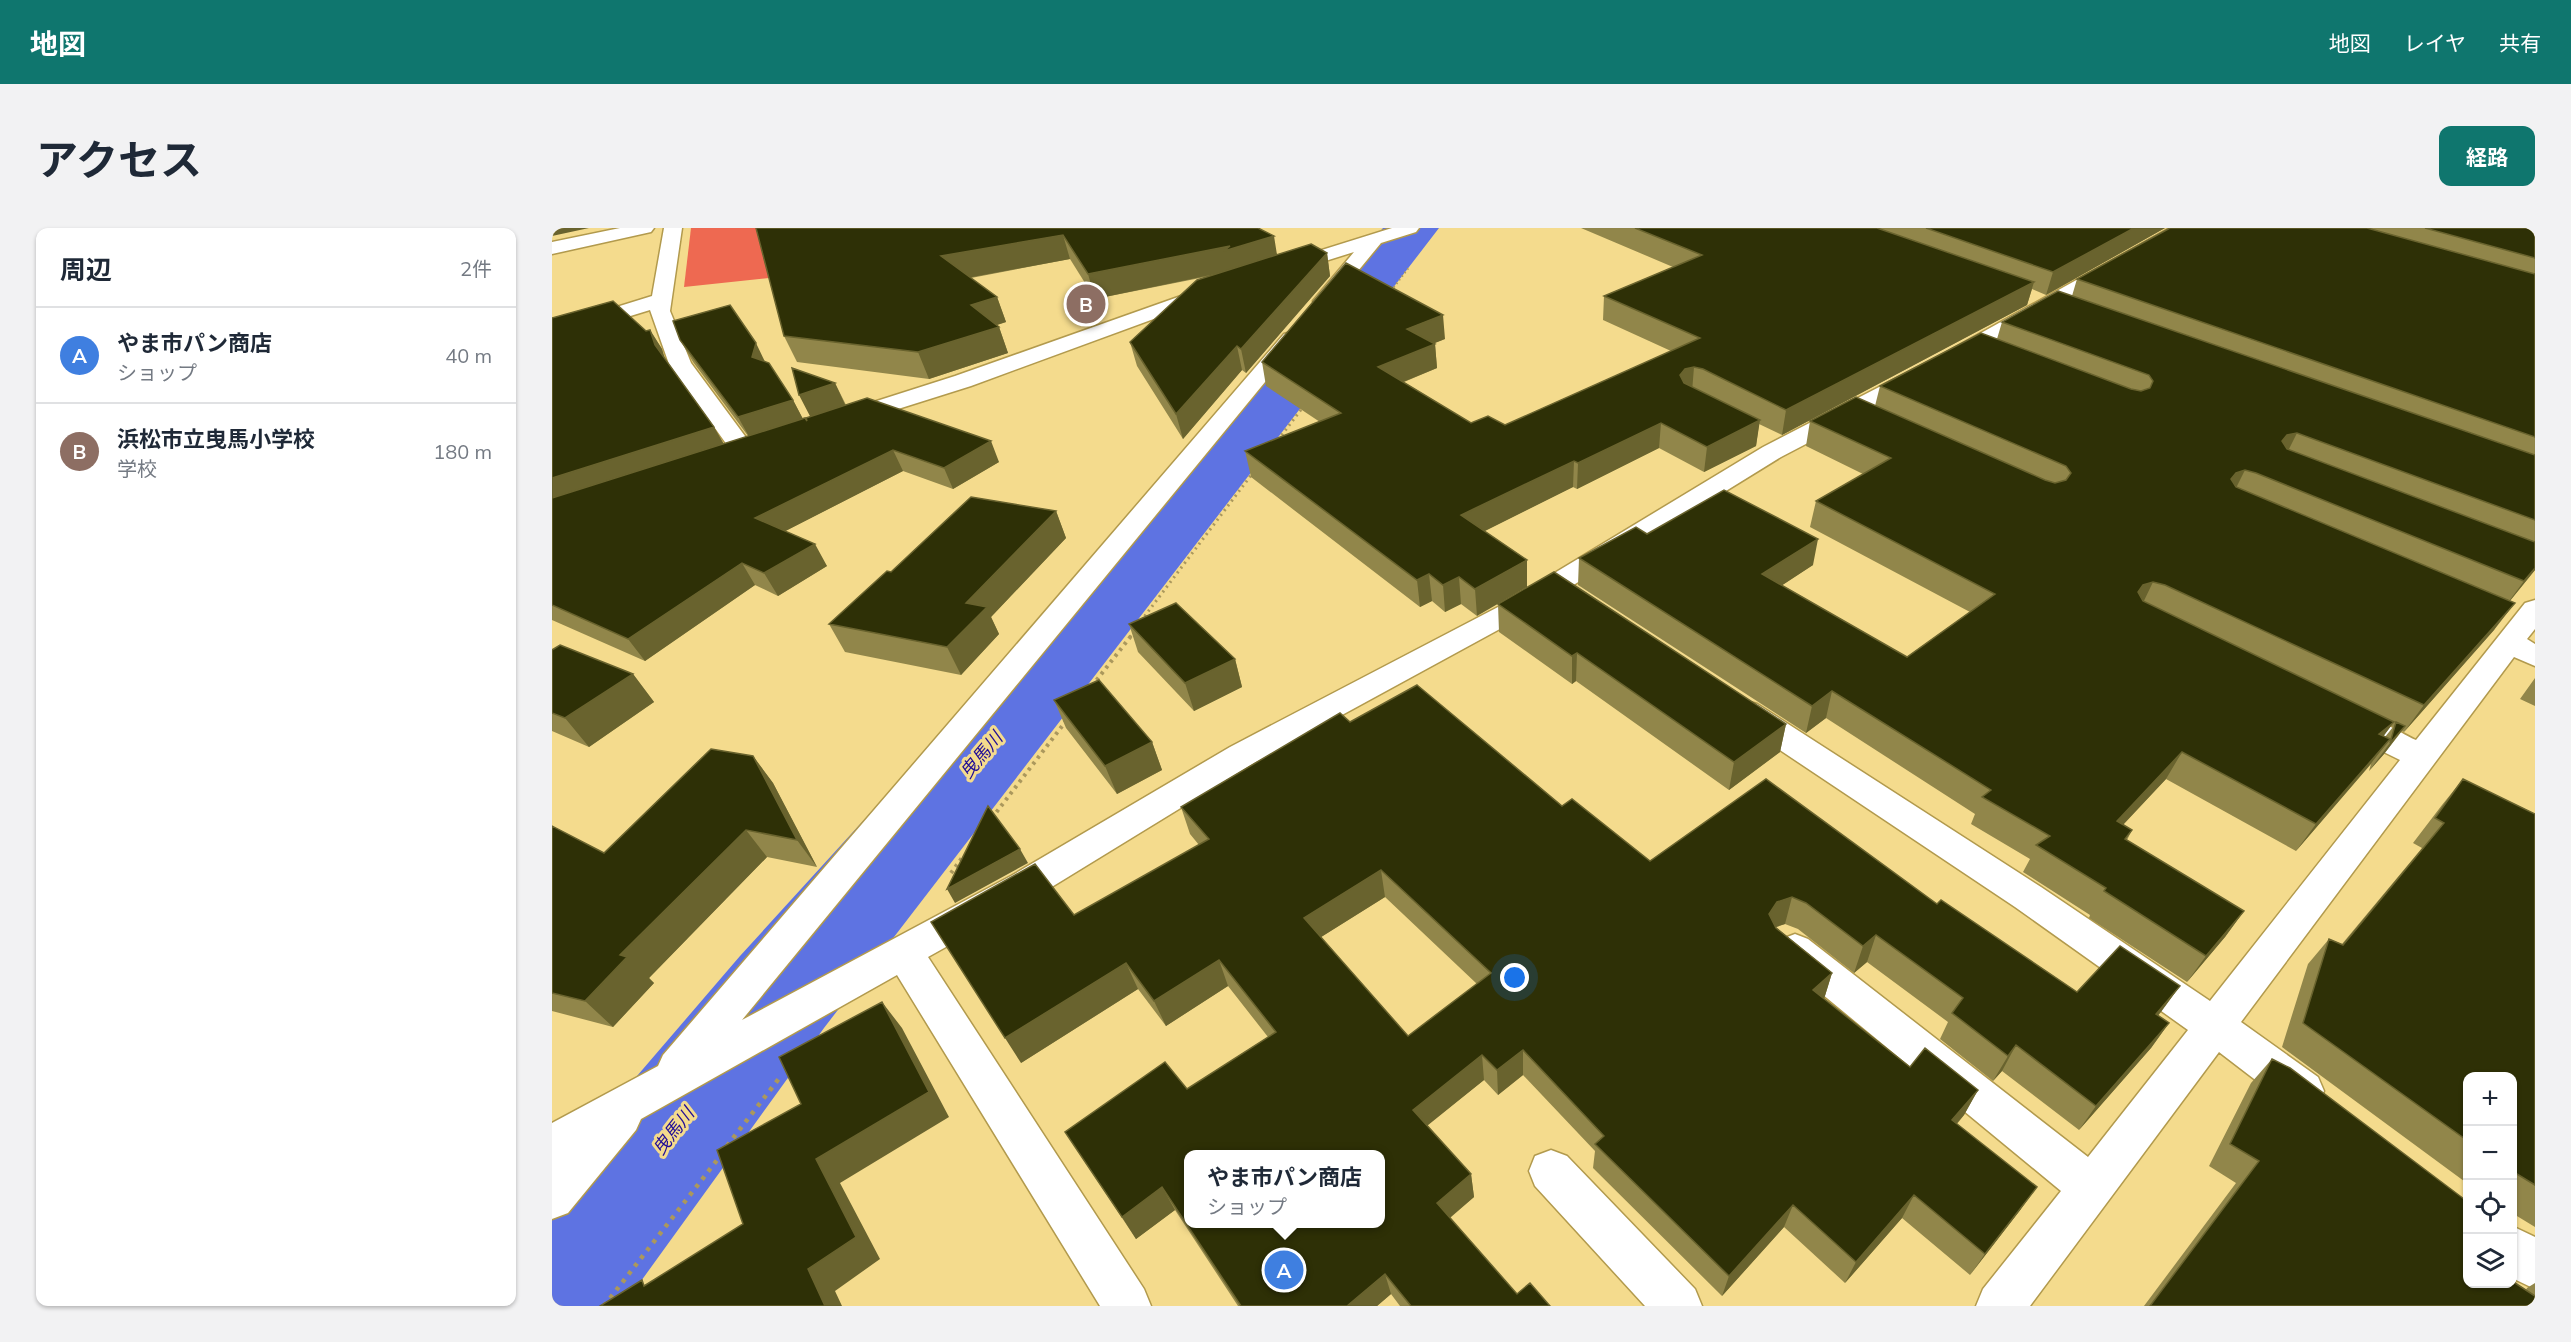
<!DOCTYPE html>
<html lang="ja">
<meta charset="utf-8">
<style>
:root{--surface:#fff;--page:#f2f2f3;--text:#1f2937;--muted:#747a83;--line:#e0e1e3;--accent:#0f766e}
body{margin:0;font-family:Mulish,"Noto Sans JP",sans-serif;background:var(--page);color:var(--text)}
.controls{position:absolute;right:18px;bottom:18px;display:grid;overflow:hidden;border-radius:12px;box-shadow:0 2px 4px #0004}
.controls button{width:54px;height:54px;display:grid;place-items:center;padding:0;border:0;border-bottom:2px solid var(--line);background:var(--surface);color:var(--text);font:30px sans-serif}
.you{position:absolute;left:963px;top:750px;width:21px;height:21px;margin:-15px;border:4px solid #fff;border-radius:50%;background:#1a73e8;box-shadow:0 0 0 9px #1a73e833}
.badge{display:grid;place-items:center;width:39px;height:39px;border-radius:50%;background:var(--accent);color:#fff;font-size:20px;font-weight:700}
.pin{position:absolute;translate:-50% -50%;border:3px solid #fff;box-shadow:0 2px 6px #0006}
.popup{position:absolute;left:632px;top:922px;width:201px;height:78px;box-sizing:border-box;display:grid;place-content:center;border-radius:12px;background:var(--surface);filter:drop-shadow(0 2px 4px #0005);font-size:20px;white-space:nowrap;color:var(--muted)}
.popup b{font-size:22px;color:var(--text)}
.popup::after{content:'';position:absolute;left:50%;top:100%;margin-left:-12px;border:12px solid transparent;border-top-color:var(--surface)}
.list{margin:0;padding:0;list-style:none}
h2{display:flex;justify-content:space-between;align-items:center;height:78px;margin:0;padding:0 24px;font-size:26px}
h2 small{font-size:20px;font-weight:400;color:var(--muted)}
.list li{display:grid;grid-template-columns:39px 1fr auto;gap:18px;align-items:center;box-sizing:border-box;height:96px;padding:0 24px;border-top:2px solid var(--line)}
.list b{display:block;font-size:22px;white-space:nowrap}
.list p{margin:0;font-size:20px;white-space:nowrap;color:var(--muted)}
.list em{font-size:20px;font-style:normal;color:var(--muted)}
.icon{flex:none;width:33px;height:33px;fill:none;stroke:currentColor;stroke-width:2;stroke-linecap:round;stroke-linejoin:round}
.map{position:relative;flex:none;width:1983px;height:1078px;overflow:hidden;border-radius:12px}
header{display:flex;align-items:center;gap:36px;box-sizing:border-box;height:84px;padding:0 30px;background:var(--accent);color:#fff}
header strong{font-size:28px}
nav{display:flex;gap:33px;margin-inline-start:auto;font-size:21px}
.intro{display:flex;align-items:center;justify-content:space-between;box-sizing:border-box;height:144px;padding:0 36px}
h1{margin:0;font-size:42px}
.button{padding:15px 27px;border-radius:12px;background:var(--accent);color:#fff;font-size:21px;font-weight:700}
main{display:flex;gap:36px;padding:0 36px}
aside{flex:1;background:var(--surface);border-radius:12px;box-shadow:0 2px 4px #0004}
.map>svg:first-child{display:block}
</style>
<header>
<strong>地図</strong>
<nav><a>地図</a><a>レイヤ</a><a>共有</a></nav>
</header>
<div class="intro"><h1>アクセス</h1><a class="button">経路</a></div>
<main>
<aside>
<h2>周辺<small>2件</small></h2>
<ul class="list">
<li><span class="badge" style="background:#3f7fe0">A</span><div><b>やま市パン商店</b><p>ショップ</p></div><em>40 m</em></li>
<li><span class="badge" style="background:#8d6e63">B</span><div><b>浜松市立曳馬小学校</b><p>学校</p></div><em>180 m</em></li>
</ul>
</aside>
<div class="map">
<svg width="1983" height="1078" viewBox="0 0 1983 1078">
<rect width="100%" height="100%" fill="#f4db8d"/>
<path fill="#ee6951" d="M139,0H267L273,44L132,59Z"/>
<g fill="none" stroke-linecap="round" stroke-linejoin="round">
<path fill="#5e73e2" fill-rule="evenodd" d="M831,0H887L272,800L71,1078H0V947L188,728L516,368Z"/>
<defs>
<path id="minor" d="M68,0H102L99,4L0,26V14Z
M112,0H130L118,83L139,135L204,223L201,228L192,230L183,228L117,136L98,82L0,112V99L100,68Z
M840,0H867L864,4L829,15L778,77H764L761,73L802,24L732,46L725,44L722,40L725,36Z
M1618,0H1640L1637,4L1409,135L1229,229L968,390L702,535L485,668L376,729L592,1061L599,1078H548L345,747L89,891L84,902L16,985L0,991V895L106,838L111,827L732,106L739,104L746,106L749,110L190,792L459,648L678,519L948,378L1211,219L1393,125Z
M660,57L667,59L670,63L667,67L419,158L292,198L284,196L280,191L284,186L403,148Z
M1983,372V401L1975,411L1983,416V438L1962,429L1689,794L1766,849L1772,863L1766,877L1751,882L1736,877L1667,824L1478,1078H1424L1431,1061L1509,963L1230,733L1224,722L1230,711L1243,706L1256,711L1536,929L1636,802L1463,679L1183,492L1178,484L1183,476L1194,473L1205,476L1489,659L1658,773L1848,532L1789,503L1784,495L1789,487C1813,480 1842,502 1864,512L1973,375Z
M999,922L1015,928L1143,1061L1150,1078H1093L983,958L977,943L983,928Z
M1960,998L1983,1009V1061L1960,1050Z"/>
</defs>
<use href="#minor" stroke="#b29a4d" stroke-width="3"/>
<path stroke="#ab985c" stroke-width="2" stroke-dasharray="1.5 3" stroke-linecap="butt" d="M839,63L858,38"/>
<path stroke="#ab985c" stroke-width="3" stroke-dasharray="2 4" stroke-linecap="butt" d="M726,212L751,179
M589,393L700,246
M578,409L583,402"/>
<path stroke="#ab985c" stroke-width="4" stroke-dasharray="3 4.5" stroke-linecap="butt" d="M540,458L579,408
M440,590L514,493
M399,645L412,627"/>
<path stroke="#ab985c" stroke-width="4.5" stroke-dasharray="4 6" stroke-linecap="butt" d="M175,918L229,848
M52,1078L169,927"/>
<use href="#minor" fill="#fff" fill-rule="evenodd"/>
</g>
<path fill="#91864a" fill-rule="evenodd" d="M204,0H706L725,26L775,25L778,48L694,145L690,142L631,211L585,138L578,114L658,48L543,71L518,31L419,50L445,69L454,94L445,97L447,99L456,125L377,151L245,134L232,108Z
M1029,0H1613L1494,67L1480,61L1475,77L1230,207L1207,196L1204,218L1152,244L1107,220L1025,261L1021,259L932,303L925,388L909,376L893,384L880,373L868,379L699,249L693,223L768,194L714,158L710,134L893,111L882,115L883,116L885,140L852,154L919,195L953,197L1119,123L1051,92L1052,68L1121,39Z
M1618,0H1983V342L1958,373L1942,402L1852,504L1850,503L1832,526L1817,543L1819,536L1744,623L1614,551L1571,597L1580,602L1575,612L1692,683L1673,709L1635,754L1537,690L1538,687L1471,644L1478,631L1419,596L1423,586L1274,490L1254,505L1026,357L1027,330L1095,306L1261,337L1230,357L1355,429L1418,384L1258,299L1264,273L1311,246L1254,218L1258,193L1323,178L1328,158L1445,111L1450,94L1520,68L1525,51ZM1839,498L1841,499L1833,509L1831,508Z
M0,90L94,103L98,102L110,121L112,130L162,199L172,216L196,208L141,134L128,112L213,134L241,172L251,191L258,189L283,155L294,177L447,234L401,261L351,243L233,303L275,338L226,368L203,357L93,433L0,392Z
M504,283L514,310L439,389L447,406L409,447L293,424L277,396L339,344Z
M946,376L1234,496L1228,524L1177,562L1024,453L1020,456L947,404Z
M577,396L683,431L690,459L642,483L586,424Z
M0,422L81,446L102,474L37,519L0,503Z
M1983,450V478L1968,471Z
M502,472L600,514L610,542L565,566L514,500Z
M798,494L1010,578L1098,633L1385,676L1525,764L1628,758L1606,787L1617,795L1599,820L1527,902L1450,843L1441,853L1388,811L1396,794L1315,734L1302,745L1246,701L1233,696L1224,699L1280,745L1272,771L1358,839L1426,862L1412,887L1405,896L1469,981L1418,1047L1350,990L1293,1055L1232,999L1170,1068L1041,940L1043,923L971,847L946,867L932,852L875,897L919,946L922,969L898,990L965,1066L998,1078H848L839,1066L825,1078H686L623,982L584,1011L513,904L635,861L716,809L676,758L614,798L586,761L469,835L522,687L647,617L638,606L629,579ZM833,669L925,756L856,808L769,709Z
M201,528L221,555L265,639L215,629L97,750L102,755L61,799L0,783V598L52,625Z
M1911,551L1983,586V999L1960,985V849H1916V956L1730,819L1756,736L1777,711L1790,716L1870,620L1861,615L1890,577Z
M1720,831L1914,1022L1974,1062L1975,1060L1983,1055V1078H1592L1684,955L1657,938L1699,855Z"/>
<path fill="#69632e" d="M0,0H37L0,8Z
M1582,0H1613L1494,67L1501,44Z
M511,7L518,31L399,53L389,28Z
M722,8L726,33L543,71L536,46Z
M775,25L778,48L694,145L689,121Z
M1482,54L1475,77L1230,207L1234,182Z
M445,69L454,94L429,102L419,77Z
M891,87L893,111L858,125L855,101Z
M447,99L456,125L377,151L366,124Z
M98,102L110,121L115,137L103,117Z
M204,115L215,138L200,129Z
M883,116L885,140L829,163L826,139Z
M685,118L690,142L631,211L624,186Z
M1142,139L1140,164L1130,166L1128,147L1133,141Z
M283,155L295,181L260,192L247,167Z
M241,172L253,195L199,212L186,189Z
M1208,192L1204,218L1152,244L1155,219Z
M1109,195L1107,220L1025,261L1026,235Z
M162,199L174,220L0,277V250Z
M1745,205L1732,231L1730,213L1735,207Z
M439,213L447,234L401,261L392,240Z
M341,222L351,243L216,312L203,290Z
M1022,233L1021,259L911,314L909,287Z
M1693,242L1680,268L1679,251L1684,245Z
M504,283L514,310L439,389L447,406L409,447L395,419L414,375Z
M1266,311L1261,337L1206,373L1210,346Z
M263,316L275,338L226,368L212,345Z
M975,332V359L925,388L923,361Z
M190,335L203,357L93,433L76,411Z
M1983,340V342L1952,380L1972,353Z
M877,346L880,373L868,379L865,352Z
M907,349L909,376L893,384L891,357Z
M1601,354L1588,381L1586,364L1591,357Z
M1963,375L1942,402L1852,504L1872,477Z
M1025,425L1024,453L1020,456V428Z
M683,431L690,459L642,483L633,455Z
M81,446L102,474L37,519L13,490Z
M1280,463L1274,490L1254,505L1260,478Z
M1842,494L1822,521L1827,506Z
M1234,496L1228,524L1177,562L1182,534Z
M1853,498L1832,526L1817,543L1838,515Z
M1838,511L1817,538L1744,623L1764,596Z
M600,514L610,542L565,566L553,538Z
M1630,524L1614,551L1550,619L1565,593Z
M201,528L221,555L265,639L245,612Z
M194,602L215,629L97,750L102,755L61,799L33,773L68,727Z
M468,621L476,635L403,675L395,661Z
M829,642L833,669L758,716L752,690Z
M1240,669L1233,696L1218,701L1217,686L1225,674Z
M1692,683L1673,709L1635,754L1654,728Z
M1324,707L1315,734L1302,745L1311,718Z
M667,732L676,758L614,798L602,773Z
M574,735L586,761L469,835L453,810Z
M1280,745L1272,771L1261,762Z
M1628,758L1609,784L1586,811L1604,786Z
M330,774L350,800L397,889L288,955L328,1031L283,1063L290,1078H273L256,1041L264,931Z
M1617,795L1599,820L1527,902L1544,878Z
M1464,817L1450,843L1441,853L1456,828Z
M971,822V847L946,867L945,842Z
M930,827L932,852L865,906L861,882Z
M1426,862L1412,887L1387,916L1400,892Z
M919,946L922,969L888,998L885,975Z
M610,959L623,982L584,1011L570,989Z
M1485,959L1469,981L1418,1047L1433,1026Z
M1362,967L1350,990L1293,1055L1304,1034Z
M1241,977L1232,999L1170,1068L1177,1048Z
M833,1046L839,1066L825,1078H795Z"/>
<path fill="#2e3006" stroke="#69632e" stroke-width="1.5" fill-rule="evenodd" d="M204,0H706L722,8L672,23L678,18L536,46L511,7L389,28L445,69L419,77L447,99L366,124L232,108Z
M1083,0H1325L1482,54L1234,182L1151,141L1142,139L1133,141L1128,147L1132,155L1208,192L1155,219L1109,195L1026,235L1022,233L909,287L975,332L923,361L907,349L891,357L877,346L865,352L693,223L789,185L710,134L794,35L891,87L855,101L883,116L826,139L919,195L936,188L953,197L1148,110L1052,68L1150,27Z
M1374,0H1582L1501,44Z
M1618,0H1815L1983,46V209L1525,51Z
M1873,0H1983V30Z
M759,16L775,25L689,121L685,118L624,186L578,114L645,52Z
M1506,63L1983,227V292L1745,205L1735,207L1730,213L1735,221L1983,314V340L1972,353L1704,245L1693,242L1684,245L1679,251L1684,259L1963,375L1872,477L1613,357L1601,354L1591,357L1586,364L1591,373L1842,494L1827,506L1838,511L1764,596L1630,524L1565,593L1580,602L1573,611L1692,683L1654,728L1552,663L1554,660L1484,617L1498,608L1430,569L1439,562L1280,463L1260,478L1027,330L1084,299L1095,306L1172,262L1266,311L1210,346L1355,429L1443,366L1264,273L1339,230L1258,193L1304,169L1493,252L1503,255L1514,252L1519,245L1514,238L1328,158L1429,105L1579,161L1589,163L1598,160L1601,153L1597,147L1450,94Z
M61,73L94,103L98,102L103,117L162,199L0,250V90Z
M178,77L204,115L200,129L217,135L241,172L186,189L128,112L121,93Z
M240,140L283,155L247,167Z
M315,170L439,213L392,240L341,222L203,290L263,316L212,345L190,335L76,411L0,377V270L253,190L255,193L254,190Z
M419,269L504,283L414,375L435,379L395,419L277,396L335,343L339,344Z
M1002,344L1234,496L1182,534L1025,425L1020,428L946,376Z
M624,375L683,431L633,455L577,396Z
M8,417L81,446L13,490L0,485V422Z
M547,452L600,514L553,538L502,472Z
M865,457L1010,578L1020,571L1098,633L1214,551L1385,676L1389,672L1525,764L1568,718L1628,758L1604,786L1617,795L1544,878L1464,817L1456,828L1400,785L1411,770L1324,707L1311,718L1254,675L1240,669L1225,674L1217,686L1224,700L1280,745L1261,762L1358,839L1373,820L1426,862L1400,892L1485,959L1433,1026L1362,967L1304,1034L1241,977L1177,1048L1043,916L1052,908L971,822L945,842L930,827L861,882L919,946L885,975L965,1066L978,1055L998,1078H859L833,1046L795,1078H689L610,959L570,989L513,904L613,834L635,861L724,804L667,732L602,773L574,735L453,810L379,694L483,636L522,687L657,611L629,579L788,485L798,494ZM829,642L939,745L856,808L752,690ZM636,927H828V996H636Z
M1844,494L1853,498L1838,515Z
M159,521L201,528L245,612L194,602L68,727L75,729L33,773L0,765V598L52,625Z
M1911,551L1983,586V957L1960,943V849H1916V913L1751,795L1777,711L1791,717L1892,595L1883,590Z
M436,578L468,621L395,661Z
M330,774L377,864L264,931L304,1009L256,1041L273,1078H48L90,1052L92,1058L191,996L165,922L249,876L227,829Z
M1720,831L1738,840L1916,974V1019L1914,1022L1916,1023V1056H1960V1053L1983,1068V1078H1598L1707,933L1678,916Z"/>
<g text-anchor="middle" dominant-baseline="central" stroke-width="6" stroke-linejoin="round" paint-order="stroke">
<g font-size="18" font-style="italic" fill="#1f0c97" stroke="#f4db8d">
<text transform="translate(429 527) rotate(-50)">曳馬川</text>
<text transform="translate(121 903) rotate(-52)">曳馬川</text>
</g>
</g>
</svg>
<div class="controls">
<button>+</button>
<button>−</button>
<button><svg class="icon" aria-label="locate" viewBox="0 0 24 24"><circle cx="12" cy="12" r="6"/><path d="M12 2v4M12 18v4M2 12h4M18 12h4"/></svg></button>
<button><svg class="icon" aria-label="layers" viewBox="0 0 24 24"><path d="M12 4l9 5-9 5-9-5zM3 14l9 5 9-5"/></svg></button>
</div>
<div class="you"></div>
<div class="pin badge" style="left:732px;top:1042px;background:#3f7fe0">A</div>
<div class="popup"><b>やま市パン商店</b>ショップ</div>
<div class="pin badge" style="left:534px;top:76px;background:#8d6e63">B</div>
</div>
</main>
